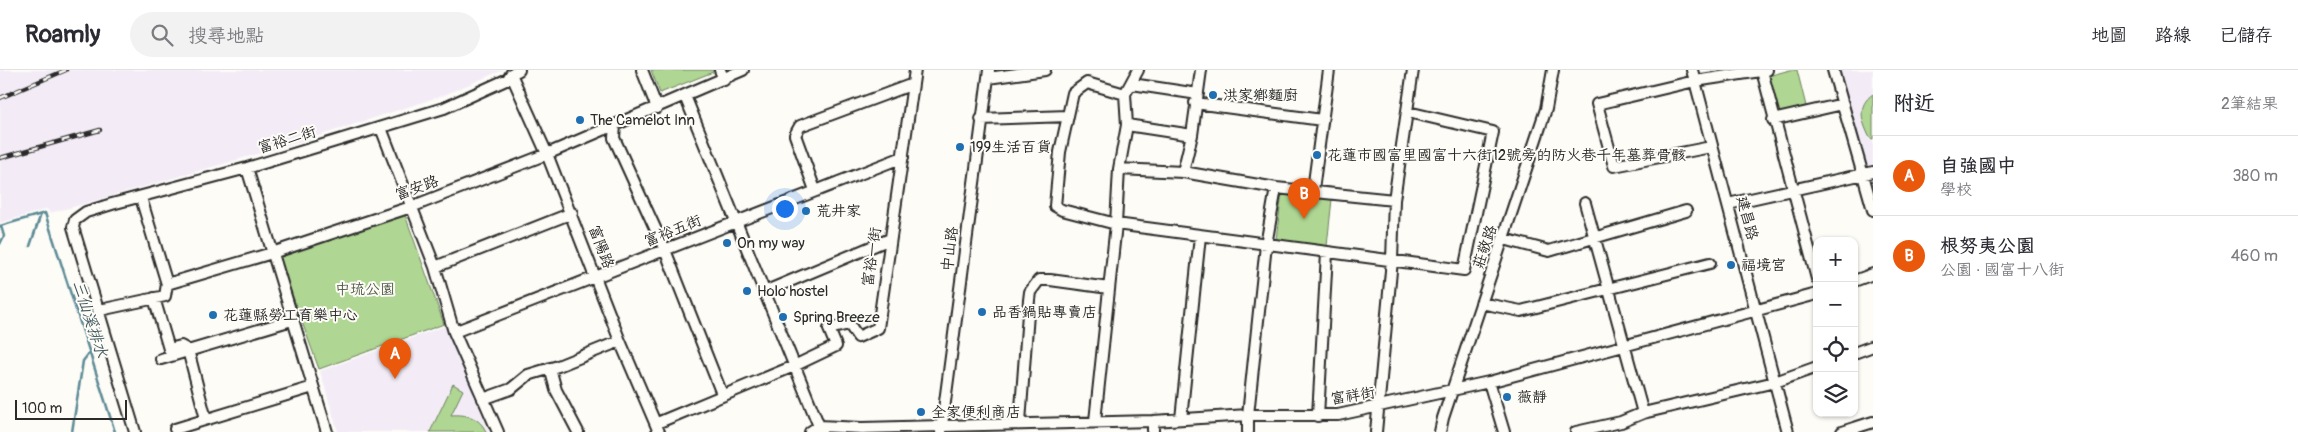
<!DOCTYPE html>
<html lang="zh-TW">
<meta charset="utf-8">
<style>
:root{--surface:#fff;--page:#f2f2f3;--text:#2b2b33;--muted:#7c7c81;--line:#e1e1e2;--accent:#ea580c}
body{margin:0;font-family:Pangolin,"LXGW WenKai TC",sans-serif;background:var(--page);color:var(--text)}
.controls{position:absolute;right:15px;bottom:15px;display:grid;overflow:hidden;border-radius:10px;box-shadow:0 1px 4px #0004}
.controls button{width:45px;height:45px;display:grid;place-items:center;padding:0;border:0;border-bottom:1px solid var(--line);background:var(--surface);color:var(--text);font:25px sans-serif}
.scale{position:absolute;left:15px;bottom:12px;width:112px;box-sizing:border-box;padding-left:5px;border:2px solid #2b2b2b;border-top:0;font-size:14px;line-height:18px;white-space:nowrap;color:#2b2b2b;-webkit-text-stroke:4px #fdfcf7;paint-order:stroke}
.you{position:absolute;left:784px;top:138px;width:18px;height:18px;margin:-12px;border:4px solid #fff;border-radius:50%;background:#1a73e8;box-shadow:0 0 0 8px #1a73e833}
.badge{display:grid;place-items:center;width:32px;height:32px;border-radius:50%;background:var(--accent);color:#fff;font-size:16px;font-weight:700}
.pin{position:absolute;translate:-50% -41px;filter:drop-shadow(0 1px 2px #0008)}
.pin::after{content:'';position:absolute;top:26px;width:18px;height:15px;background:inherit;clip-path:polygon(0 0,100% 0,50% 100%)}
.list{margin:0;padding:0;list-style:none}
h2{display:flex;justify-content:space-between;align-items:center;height:65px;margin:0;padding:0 20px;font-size:21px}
h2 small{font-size:16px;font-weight:400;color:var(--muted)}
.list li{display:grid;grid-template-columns:32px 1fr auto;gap:15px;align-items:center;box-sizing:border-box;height:80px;padding:0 20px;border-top:1px solid var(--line)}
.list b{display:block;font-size:19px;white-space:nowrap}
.list p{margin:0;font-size:16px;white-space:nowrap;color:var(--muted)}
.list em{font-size:16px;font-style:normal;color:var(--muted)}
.icon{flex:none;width:28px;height:28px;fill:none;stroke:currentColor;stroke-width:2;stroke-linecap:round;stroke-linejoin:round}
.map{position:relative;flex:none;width:1873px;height:362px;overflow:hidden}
header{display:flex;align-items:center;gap:30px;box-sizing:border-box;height:70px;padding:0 25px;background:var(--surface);border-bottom:1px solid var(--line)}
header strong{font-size:24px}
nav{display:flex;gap:28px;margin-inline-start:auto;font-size:18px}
.search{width:350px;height:45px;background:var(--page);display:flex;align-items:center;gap:12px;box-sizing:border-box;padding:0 18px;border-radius:28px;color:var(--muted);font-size:19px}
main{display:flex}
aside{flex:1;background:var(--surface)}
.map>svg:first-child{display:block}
</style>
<header>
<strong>Roamly</strong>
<div class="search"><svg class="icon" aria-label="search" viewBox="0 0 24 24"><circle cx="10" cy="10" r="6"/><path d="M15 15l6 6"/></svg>搜尋地點</div>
<nav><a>地圖</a><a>路線</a><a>已儲存</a></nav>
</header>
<main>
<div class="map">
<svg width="1873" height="362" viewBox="0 0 1873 362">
<rect width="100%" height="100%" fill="#fdfcf7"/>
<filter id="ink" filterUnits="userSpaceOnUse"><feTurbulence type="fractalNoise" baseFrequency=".02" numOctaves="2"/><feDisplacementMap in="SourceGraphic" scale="10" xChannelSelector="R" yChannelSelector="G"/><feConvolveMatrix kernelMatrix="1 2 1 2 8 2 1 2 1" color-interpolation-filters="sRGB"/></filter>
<g filter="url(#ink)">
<path fill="#f3ecf7" d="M0,0H503L442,26L306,70L73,137L50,143L47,139L0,153Z
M1839,0H1873V96L1868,97Z
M445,256L448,258L489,362H338L320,301Z"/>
<path fill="#afd692" stroke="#6d805e" d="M651,0H712L713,2L660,23Z
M1790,0H1797L1806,36L1778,43L1768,6Z
M1873,24V69L1870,68C1862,52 1856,36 1873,24Z
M1282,123L1332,129L1327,176L1276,169Z
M404,142L444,254L319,299L279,188Z
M453,314L463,320L451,345C466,344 480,347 486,362H430Z"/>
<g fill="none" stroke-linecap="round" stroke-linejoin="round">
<path stroke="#5c8a95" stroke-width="2.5" d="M0,156L45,143L115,362
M0,174L4,166L1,156
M30,176L41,144
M72,362L83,291L90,282"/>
<defs>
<path id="minor" d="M642,0L657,38
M720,0L724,10
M1692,0L1788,362
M1833,0L1873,140
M1762,1L1817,209
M511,4L547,84L620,271L659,362
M988,8L1045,0
M1132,14L1198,24
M1125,24L1087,13L1073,23L1060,82L1055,136L1062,140L1116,154L1464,200L1493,62L1408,42
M685,26L821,361
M1195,33L1322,50
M981,49L1068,46
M1773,50L1843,34
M615,55L614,68L665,180L722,324
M1127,55L1192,65
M381,58L435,197L454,262L498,362
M1711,77L1614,96L1597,34L1695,11L1767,0
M247,98L327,362
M1119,99L1183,102L1276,118L1394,130
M1183,102L1192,65L1201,0
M815,120L795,65L800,56L913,14
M1313,120L1329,0
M141,128L167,214
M1585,133L1643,343
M1728,134L1873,102
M1504,169L1549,181L1686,141
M435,197L572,143
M1854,211L1873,204
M764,222L890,169
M154,228L169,279L181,276L188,280L206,349
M1481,233L1521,241L1710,193
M100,240L165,226L167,214L272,183L411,137L547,84L743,0
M454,262L903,87
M1854,283L1873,276
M161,289L292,250
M550,298L556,320L578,362
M1489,312L1504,362
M483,329L511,319L528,305L558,296L620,271
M1318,346L1327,183
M1181,349L1200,166
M1095,351L1116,154L1119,99L1127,55L1125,24L1138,0
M1020,352L1029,230L1030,222L1039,210H1050L1109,218
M657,353L794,296L836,276L829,259L849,254L858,267L878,258L915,0
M175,359L313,317
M135,362L76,167L73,157L75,150L86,142L112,134L247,98L444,38L508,9L511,4L519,0
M810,362L819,356L862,358L1153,351L1248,345H1338L1489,312L1817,224
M941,362L989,0
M1153,362V351
M1248,362V345L1266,175L1276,118
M1376,362L1392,190L1394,130L1413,0
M1440,362L1443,348L1546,39L1553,0
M1576,362L1621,352L1643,343L1775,312L1817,297
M1842,362L1873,352"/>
</defs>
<use href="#minor" stroke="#2b2b2b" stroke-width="14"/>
<use href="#minor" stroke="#fdfcf7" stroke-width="10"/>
<defs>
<path id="rail" d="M0,28L66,0
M0,88L100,60"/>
</defs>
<use href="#rail" stroke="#2b2b2b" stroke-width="4.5"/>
<use href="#rail" stroke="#fdfcf7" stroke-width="2.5" stroke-dasharray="8" stroke-linecap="butt"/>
</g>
</g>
<g fill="#1f6fb2" stroke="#fdfcf7" stroke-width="2">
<circle cx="1213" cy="25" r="5"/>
<circle cx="580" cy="50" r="5"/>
<circle cx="960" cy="77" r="5"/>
<circle cx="1317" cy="85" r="5"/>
<circle cx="806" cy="141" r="5"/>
<circle cx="727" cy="173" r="5"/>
<circle cx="1731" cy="195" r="5"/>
<circle cx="747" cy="221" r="5"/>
<circle cx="982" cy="242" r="5"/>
<circle cx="213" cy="245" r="5"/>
<circle cx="783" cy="247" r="5"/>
<circle cx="1507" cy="327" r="5"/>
<circle cx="921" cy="342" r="5"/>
</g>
<g text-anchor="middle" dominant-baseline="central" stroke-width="4" stroke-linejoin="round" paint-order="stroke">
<g font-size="15" fill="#2b2b2b" stroke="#fdfcf7" text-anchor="start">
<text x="1223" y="25">洪家鄉麵廚</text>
<text x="590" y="50">The Camelot Inn</text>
<text x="970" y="77">199生活百貨</text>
<text x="1327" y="85">花蓮市國富里國富十六街12號旁的防火巷千年墓葬骨骸</text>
<text x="816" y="141">荒井家</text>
<text x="737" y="173">On my way</text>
<text x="1741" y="195">福境宮</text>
<text x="757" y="221">Holo hostel</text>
<text x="992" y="242">品香鍋貼專賣店</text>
<text x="223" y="245">花蓮縣勞工育樂中心</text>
<text x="793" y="247">Spring Breeze</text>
<text x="1517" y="327">薇靜</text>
<text x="931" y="342">全家便利商店</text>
</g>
<g font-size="15" fill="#2b2b2b" stroke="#fdfcf7">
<text transform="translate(287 70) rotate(-17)">富裕二街</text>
<text transform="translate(417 118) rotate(-20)">富安路</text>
<text transform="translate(1747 148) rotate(75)">建昌路</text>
<text transform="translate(673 161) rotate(-22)">富裕五街</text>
<text transform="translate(601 177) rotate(69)">富陽路</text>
<text transform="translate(1485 177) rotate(-71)">莊敬路</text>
<text transform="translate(950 179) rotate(-83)">中山路</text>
<text transform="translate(872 187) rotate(-82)">富裕一街</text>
<text transform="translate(1353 326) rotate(-9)">富祥街</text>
</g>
<g font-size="15" fill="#535e4a" stroke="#fdfcf7">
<text x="365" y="219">中琉公園</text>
</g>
<g font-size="16" font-style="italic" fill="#435a60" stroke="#fdfcf7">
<text transform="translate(90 249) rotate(72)">三仙溪排水</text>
</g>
</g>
</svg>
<div class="controls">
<button>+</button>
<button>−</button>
<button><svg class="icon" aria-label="locate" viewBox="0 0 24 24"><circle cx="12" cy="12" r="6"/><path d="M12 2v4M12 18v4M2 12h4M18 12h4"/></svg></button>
<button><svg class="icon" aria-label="layers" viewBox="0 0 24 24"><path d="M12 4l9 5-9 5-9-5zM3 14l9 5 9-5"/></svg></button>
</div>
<div class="scale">100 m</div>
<div class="you"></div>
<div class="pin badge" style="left:395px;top:309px">A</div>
<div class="pin badge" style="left:1304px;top:149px">B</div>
</div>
<aside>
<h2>附近<small>2筆結果</small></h2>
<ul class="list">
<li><span class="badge">A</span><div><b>自強國中</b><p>學校</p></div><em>380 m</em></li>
<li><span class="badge">B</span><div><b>根努夷公園</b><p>公園 · 國富十八街</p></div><em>460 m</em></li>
</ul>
</aside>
</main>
